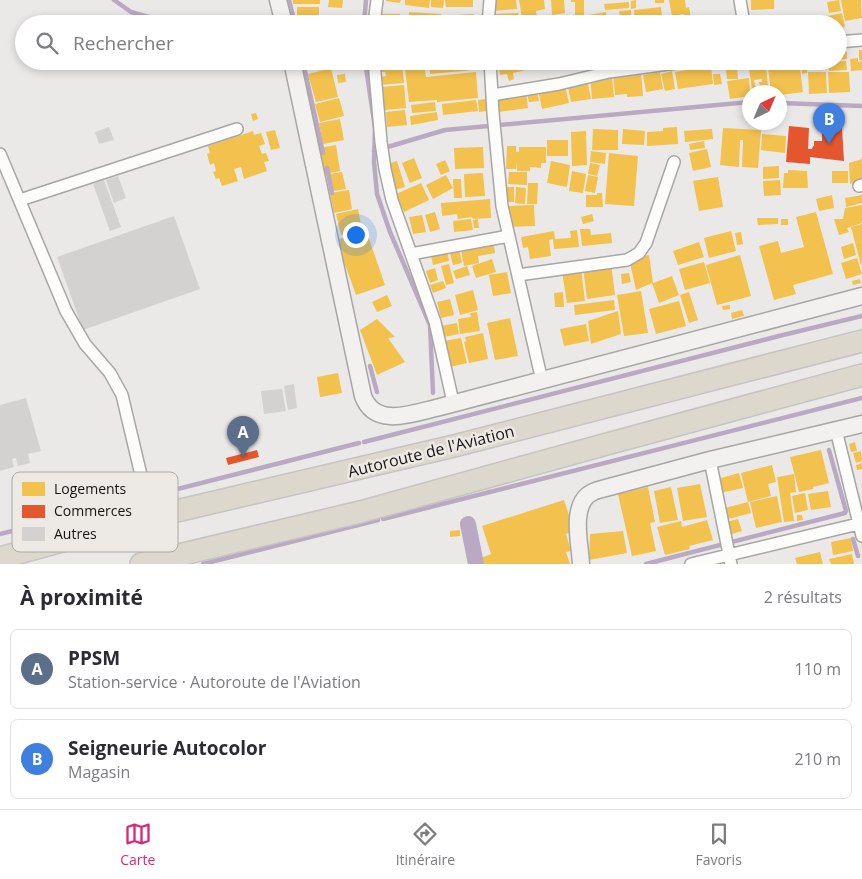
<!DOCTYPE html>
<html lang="fr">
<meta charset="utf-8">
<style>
:root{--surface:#fff;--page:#f7f7f7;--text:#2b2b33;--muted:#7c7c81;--line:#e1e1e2;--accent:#db2777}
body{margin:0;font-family:"Open Sans",sans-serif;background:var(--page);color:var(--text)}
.compass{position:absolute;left:742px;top:85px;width:45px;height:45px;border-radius:50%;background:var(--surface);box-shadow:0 2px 8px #0003;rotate:44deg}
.you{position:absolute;left:355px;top:234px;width:18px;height:18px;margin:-12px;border:4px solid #fff;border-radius:50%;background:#1a73e8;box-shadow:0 0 0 8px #1a73e833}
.badge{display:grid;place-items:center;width:32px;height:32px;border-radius:50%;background:var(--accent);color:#fff;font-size:16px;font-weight:700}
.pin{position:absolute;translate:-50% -41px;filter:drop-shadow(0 1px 2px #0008)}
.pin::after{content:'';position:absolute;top:26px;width:18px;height:15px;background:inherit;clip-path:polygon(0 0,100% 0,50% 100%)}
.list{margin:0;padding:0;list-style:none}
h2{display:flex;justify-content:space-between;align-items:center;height:65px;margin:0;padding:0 20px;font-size:21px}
h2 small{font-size:16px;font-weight:400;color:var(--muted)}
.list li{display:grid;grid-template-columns:32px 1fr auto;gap:15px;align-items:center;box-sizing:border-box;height:80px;margin:0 10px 10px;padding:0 10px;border:1px solid var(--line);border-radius:8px}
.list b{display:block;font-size:19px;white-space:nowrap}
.list p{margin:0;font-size:16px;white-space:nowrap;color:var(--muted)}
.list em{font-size:16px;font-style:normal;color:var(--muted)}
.icon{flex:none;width:28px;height:28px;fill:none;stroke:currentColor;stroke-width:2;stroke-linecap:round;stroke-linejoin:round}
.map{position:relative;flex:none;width:862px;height:564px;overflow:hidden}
.search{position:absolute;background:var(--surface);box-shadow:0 2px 8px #0003;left:15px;right:15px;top:15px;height:55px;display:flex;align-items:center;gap:12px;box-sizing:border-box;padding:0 18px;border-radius:28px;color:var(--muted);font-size:19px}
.sheet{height:245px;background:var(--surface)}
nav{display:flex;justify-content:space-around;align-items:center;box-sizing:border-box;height:70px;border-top:1px solid var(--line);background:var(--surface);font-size:14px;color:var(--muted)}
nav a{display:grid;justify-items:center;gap:2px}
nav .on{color:var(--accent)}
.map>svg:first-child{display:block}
</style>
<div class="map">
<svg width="862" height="564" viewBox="0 0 862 564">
<rect width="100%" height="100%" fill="#ebe9e7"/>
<path fill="#f2c14e" d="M293,0H320V4H293Z
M329,0H343L342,8L328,7Z
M386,0H401L400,3L386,1Z
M405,0H430L429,8L405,5Z
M431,0H444L443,8L431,7Z
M445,0H473V7H446Z
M492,0H516L517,9L493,11Z
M519,0H544L545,9L536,11L538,24H523Z
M551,0H564L565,13L552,15Z
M571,0H584V15H575V2H571Z
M636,0V8L631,9V1Z
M655,0H664V3H655Z
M669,0H685L686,8L689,7L691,18L685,19L684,14L672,16Z
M751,0H774V9L751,10Z
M839,0L841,11L829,13L827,2Z
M841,0H861L862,18L845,21Z
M629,2V8L605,10L604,4Z
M297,7H319V20H329V24H297Z
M661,7L663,24H635L634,10Z
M631,10L632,24H621L619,11Z
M409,12L441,14V24H408Z
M606,12L608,24H585L583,16Z
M518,13L521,24H495L494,14Z
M842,13L845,27L838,28V24H830L828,16Z
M376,14H400V24H376Z
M474,14V24H455V15Z
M789,16L790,24H772L771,17Z
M569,17L571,24H566L564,18Z
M770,17V24H758L757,19Z
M683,18L685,24H664V21Z
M562,20L563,24H555L554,22Z
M735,20V24H710V22Z
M707,21L708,24H693V23Z
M859,50H862V60H859Z
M838,52H847V59L838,60Z
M858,58V62L862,61V70L851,71L850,59Z
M392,61H402L404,83L380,85L379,77L386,76L385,72H379L378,63Z
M404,61H424L426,77L476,72L478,98L437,102V100L409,102Z
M429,61H440V64L473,61L474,70L430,74Z
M496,61H509V62L497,65Z
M526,61H545L546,65L528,69Z
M620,61H642V62L621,65Z
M767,61V65L759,66L758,62Z
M793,61H799L803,92L780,95V92H771L768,68L783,67V65L793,64Z
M801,61H822L823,69H807V73L802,74Z
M846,61L847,70L829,71L828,62Z
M524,62L526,70L513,73L514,79L509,81L507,74L500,75L498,67L514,63V64Z
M711,66L713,84L678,89L675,72Z
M766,66L768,86L760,87L759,82H762V79L754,80L756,90H752L749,68Z
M331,68L338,97L316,102L308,74Z
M737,68L738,79H727L726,69Z
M672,71L675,89L665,91L661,74Z
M641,72L643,96L627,97V94L615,95L613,74Z
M660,72L663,89L646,92L643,75Z
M808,72H826L827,93L809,94Z
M828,72H849L850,92L829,93Z
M345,74L346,82L338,83L337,75Z
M713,74H720L722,84L714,85Z
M612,76L614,97L592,99L590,77Z
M749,78L750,92V96L730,99L727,81Z
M587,79L591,99L571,102L567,82Z
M404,85L406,108L385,110L382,87Z
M565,85L569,103L542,109L538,90Z
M537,91L539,101L529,102L527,93Z
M526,92L528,108L499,112L497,96Z
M339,98L344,116L320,122L315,104Z
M486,99L487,111L479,112L478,100Z
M476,100L478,111L443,115L442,104Z
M435,102L436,111L412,113L411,105Z
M405,110L407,125L387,127L386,112Z
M437,112L438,120L411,125L410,116Z
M256,113L258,119L253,121L251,114Z
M340,119L344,140L323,144L319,123Z
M677,127L678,144L647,146V132L663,131V128Z
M723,128L761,130L758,168L742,167L743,140H740L739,167L720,165Z
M593,129L618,130V150H592Z
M623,129L645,131L644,145L622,144Z
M712,129L713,139L685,142L684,131Z
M275,130L280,148L271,150L266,132Z
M253,131L254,135L261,133L265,144L259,146L262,154L266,153L269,161L264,162L267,171L244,179L241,167L234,169L238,181L222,186L219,178L216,179L213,172L216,171L214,163L210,165L207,154L210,153L208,146Z
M586,131L587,165L572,166L571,132Z
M762,134L786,136L785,153L761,150Z
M547,140H568V156H547Z
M704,141L705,148L690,150L689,144Z
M336,145L340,171L325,174L320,148Z
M507,146H516V152H519V147H546V163H541V168L530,167V171H517L516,161V169H506Z
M483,147L484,168L455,169L454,148Z
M707,149L711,167L693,171L689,153Z
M591,151L606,153L605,164L590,162Z
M609,153L638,156L634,206L605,204Z
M414,158L422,178L410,183L402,163Z
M862,159V179L850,184L849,163Z
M445,160L450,171L441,175L436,164Z
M397,161L405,187L395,190L387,164Z
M551,161L570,165L567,187L547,183Z
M590,163L600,165L597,176L588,174Z
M779,166V178L763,179V167Z
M788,170L807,171L808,188H783L784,173H788Z
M572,171L586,174L583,193L569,191Z
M832,171H848V183H832Z
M342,172L346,189L333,191L329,174Z
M509,172H527V185L508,184Z
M483,173L485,196L465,197L464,174Z
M446,175L453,188L433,199L426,185Z
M588,175L598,177L595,193L585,191Z
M718,177L723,207L699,211L693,181Z
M453,179H461L462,198H454Z
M780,180L781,195L764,196L763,181Z
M421,183L429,200L404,212L396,194Z
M528,183H538L537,204H527Z
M503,187H514V202H503Z
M516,187L526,188L525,204L515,203Z
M349,190L352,209L334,213L330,193Z
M597,193H602L603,207H586V195H597Z
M832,195L834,208L819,211L816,199Z
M862,195V203L846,207L845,198Z
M490,199L491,218L473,219L472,217L458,219L457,214L442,216L441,203Z
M534,205L535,226L508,227L507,206Z
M862,205V223L847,228L849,232L839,235L834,219H843L845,208Z
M358,209L362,230L341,235L336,214Z
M435,212L440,229L430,232L425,215Z
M816,212L833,274L793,285L796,294L774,300L759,246L778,241L781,253L804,247L796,217Z
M592,214L594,221L583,224L581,217Z
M422,215L426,232L413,234L409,217Z
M757,218H778V224L758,225Z
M471,219L473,230L454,232L453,221Z
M478,219L479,228H474L473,220Z
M781,219H788V225H781Z
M862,224V264L861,265L851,227Z
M580,229H590L591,235L611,233L612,243L582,246Z
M366,230L385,285L356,295L336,240Z
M577,230L579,247L554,249L553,239L549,240L551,256L530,259L528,247L523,248L521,237L554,231L555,239L571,238L570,231Z
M731,231L736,251L709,258L704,238Z
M741,232L743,244L737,245L735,233Z
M493,238L495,253L478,256L479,263L464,266L460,244Z
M699,242L704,257L678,265L673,251Z
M853,243L856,255L844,259L841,247Z
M446,244L449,261L433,265L429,247Z
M458,244L462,263L453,265L448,246Z
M649,255L653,283L672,276L679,295L659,303L652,283L636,290L629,258Z
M740,255L751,296L717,305L706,265Z
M857,258L862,274L846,279L841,263Z
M492,259L496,272L476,278L472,266Z
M704,262L710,283L685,290L679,269Z
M611,263L615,295L587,299L583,267Z
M449,264L454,283L446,285L441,266Z
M467,266L470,275L456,279L453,271Z
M435,268L438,280L430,283L426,271Z
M581,269L585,301L567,303L562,272Z
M507,272L511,293L493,296L489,275Z
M629,273L631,282L622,284L621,274Z
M860,279L861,283L853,285L852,281Z
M443,281L446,288L433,293L430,285Z
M473,290L478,310L460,315L455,295Z
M641,291L648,333L624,336L617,295Z
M563,292L564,307H555L554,293Z
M689,292L698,320L689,323L680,295Z
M387,295L392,306L377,312L372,302Z
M450,299L454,315L441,318L437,302Z
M614,300L615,310L575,315L574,305Z
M679,301L686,326L656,334L649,309Z
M730,305V309L723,310L722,306Z
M742,310L744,316L732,319L731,313Z
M618,311L621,334L591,344L588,321Z
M477,312L480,331L460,334L458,319L471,317L470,313Z
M510,318L518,356L495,360L487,323Z
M377,319L395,337L388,338L405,362L377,375L360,330Z
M457,323L459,334L444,337L441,326Z
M586,324L589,341L564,346L560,329Z
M483,333L488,359L469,363L464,342L466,341L465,337Z
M461,338L467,363L450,367L444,341Z
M338,373L342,393L320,397L317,377Z
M855,442L857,451L851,452L849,444Z
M821,450L829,483L813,487V489L799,492L790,457Z
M861,451L862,461L856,463L853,453Z
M862,463V469L857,470L856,465Z
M772,465L776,482L768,484L771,496L748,502L741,473Z
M739,473L743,488L720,493L717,479Z
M794,474L796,492L790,493L794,521L784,522L777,477Z
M700,484L707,517L683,521L677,488Z
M648,487L655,522L650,523L656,551L632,556L618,494Z
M671,487L678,520L660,523L654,491Z
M828,491L831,507L811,510L808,494Z
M805,493L808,510L795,513L792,496Z
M777,496L782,522L756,528L750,502Z
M564,500L574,531L566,534L571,551L566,552L570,564H483L481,558L491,554L482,526Z
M748,502L751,513L728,519L725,508Z
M797,515H802L803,520L797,521Z
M738,519L742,531L729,535L726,522Z
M707,520L713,540L689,546L690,549L665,555L657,527L681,521L682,527Z
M460,530V536L450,537V531Z
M623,531L627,553L589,560L590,534Z
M851,538L853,551L833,555L831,542Z
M820,552L823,564H797L795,558Z
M852,554L854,564H831L829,559Z"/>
<path fill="#e4572e" d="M789,126L809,128L808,149H812L813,146H814V141H822V129L832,132L837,131L835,126L842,127L844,161L810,157V164L786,162Z
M257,450L259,457L228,465L226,458Z"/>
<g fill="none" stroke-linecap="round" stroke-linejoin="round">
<path stroke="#b9a9c2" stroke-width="4.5" d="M114,0L131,12L173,24
M289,0L295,24
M364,24L366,0
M303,61L305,66
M365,61L375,128L374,162L377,194L390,232L430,325L433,393
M305,71L323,153
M780,103L862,106
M374,151L445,130L750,102
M327,168L332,193
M370,366L377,392
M364,442L779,336L862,316
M829,450L846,511
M383,519L862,398
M0,534L359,443
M853,539L858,556
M203,564L378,520
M646,564L845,513"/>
<path stroke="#b9a9c2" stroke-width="16" d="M468,524L476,564"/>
</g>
<path fill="#d3d2d0" d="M109,127L114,140L99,144L95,132Z
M118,176L126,198L114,203L106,180Z
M104,180L121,227L110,231L93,184Z
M174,216L200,289L83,330L57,257Z
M294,384L297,408L288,410L284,386Z
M282,389L286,411L264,414L261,391Z
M26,398L41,451L28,454L30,463L18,466L16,458L12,459L14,467L0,471V405Z"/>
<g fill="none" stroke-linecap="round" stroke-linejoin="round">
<defs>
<path id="street" d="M740,0L744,24
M374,24L377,0
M488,24L490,0
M838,42L862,40
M374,61L381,142L385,169L392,200L435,322L453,402
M490,61L493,113L502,206L542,381
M492,95L559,84L609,72L691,61
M0,154L66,311L85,344L110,373L122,395L151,517
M859,186L862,185
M20,200L237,129
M411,254L509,236
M518,275L627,260L639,253L646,243L674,162
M836,430L862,536
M710,460L731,564
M691,564L862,523"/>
<path id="secondary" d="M278,0L284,24
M292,61L363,396C375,429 414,413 440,407L862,296
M581,564C580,544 571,509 588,495C592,492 597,490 602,489L710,460L862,424"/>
<path id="highway" d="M0,558L151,517L454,446L862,341
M141,564L360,512L607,444L862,375"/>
</defs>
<use href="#street" stroke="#a7a6a4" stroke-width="14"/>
<use href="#secondary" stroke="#a7a6a4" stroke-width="19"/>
<use href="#highway" stroke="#c5c4c2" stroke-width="24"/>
<use href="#street" stroke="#fcfcfb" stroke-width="11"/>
<use href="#secondary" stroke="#f3f1ef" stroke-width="16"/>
<use href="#highway" stroke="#ddd8ce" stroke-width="21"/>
</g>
<g text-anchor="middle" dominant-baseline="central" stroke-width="5" stroke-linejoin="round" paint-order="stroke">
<g font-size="16" fill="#161513" stroke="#edeae5">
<text transform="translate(431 451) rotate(-14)">Autoroute de l'Aviation</text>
</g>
</g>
<rect x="12" y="472" width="166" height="80" rx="8" fill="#edeae5" stroke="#acaaa6" stroke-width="1"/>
<rect x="22" y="482" width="23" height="14" fill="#f2c14e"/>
<rect x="22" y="505" width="23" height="13" fill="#e4572e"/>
<rect x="22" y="527" width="23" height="14" fill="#d3d2d0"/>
<g font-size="14" fill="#161513">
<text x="54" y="494">Logements</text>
<text x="54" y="516">Commerces</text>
<text x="54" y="539">Autres</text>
</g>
</svg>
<svg class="compass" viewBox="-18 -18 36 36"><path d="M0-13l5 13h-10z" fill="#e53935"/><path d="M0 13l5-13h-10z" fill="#7c7c81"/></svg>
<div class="you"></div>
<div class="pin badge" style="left:243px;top:457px;background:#5c6f8a">A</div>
<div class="pin badge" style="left:829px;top:144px;background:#3f7fe0">B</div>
<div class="search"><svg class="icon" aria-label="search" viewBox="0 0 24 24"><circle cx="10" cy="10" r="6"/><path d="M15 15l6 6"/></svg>Rechercher</div>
</div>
<section class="sheet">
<h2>À proximité<small>2 résultats</small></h2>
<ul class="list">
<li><span class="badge" style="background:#5c6f8a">A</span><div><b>PPSM</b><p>Station-service · Autoroute de l'Aviation</p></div><em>110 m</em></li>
<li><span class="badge" style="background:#3f7fe0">B</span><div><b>Seigneurie Autocolor</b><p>Magasin</p></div><em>210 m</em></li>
</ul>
</section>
<nav>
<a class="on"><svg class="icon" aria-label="map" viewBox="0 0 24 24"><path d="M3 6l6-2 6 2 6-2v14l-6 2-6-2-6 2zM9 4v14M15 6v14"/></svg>Carte</a>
<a><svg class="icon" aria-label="directions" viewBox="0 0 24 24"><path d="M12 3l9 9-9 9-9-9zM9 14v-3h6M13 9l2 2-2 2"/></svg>Itinéraire</a>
<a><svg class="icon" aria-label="saved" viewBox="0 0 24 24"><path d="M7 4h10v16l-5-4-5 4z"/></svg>Favoris</a>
</nav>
